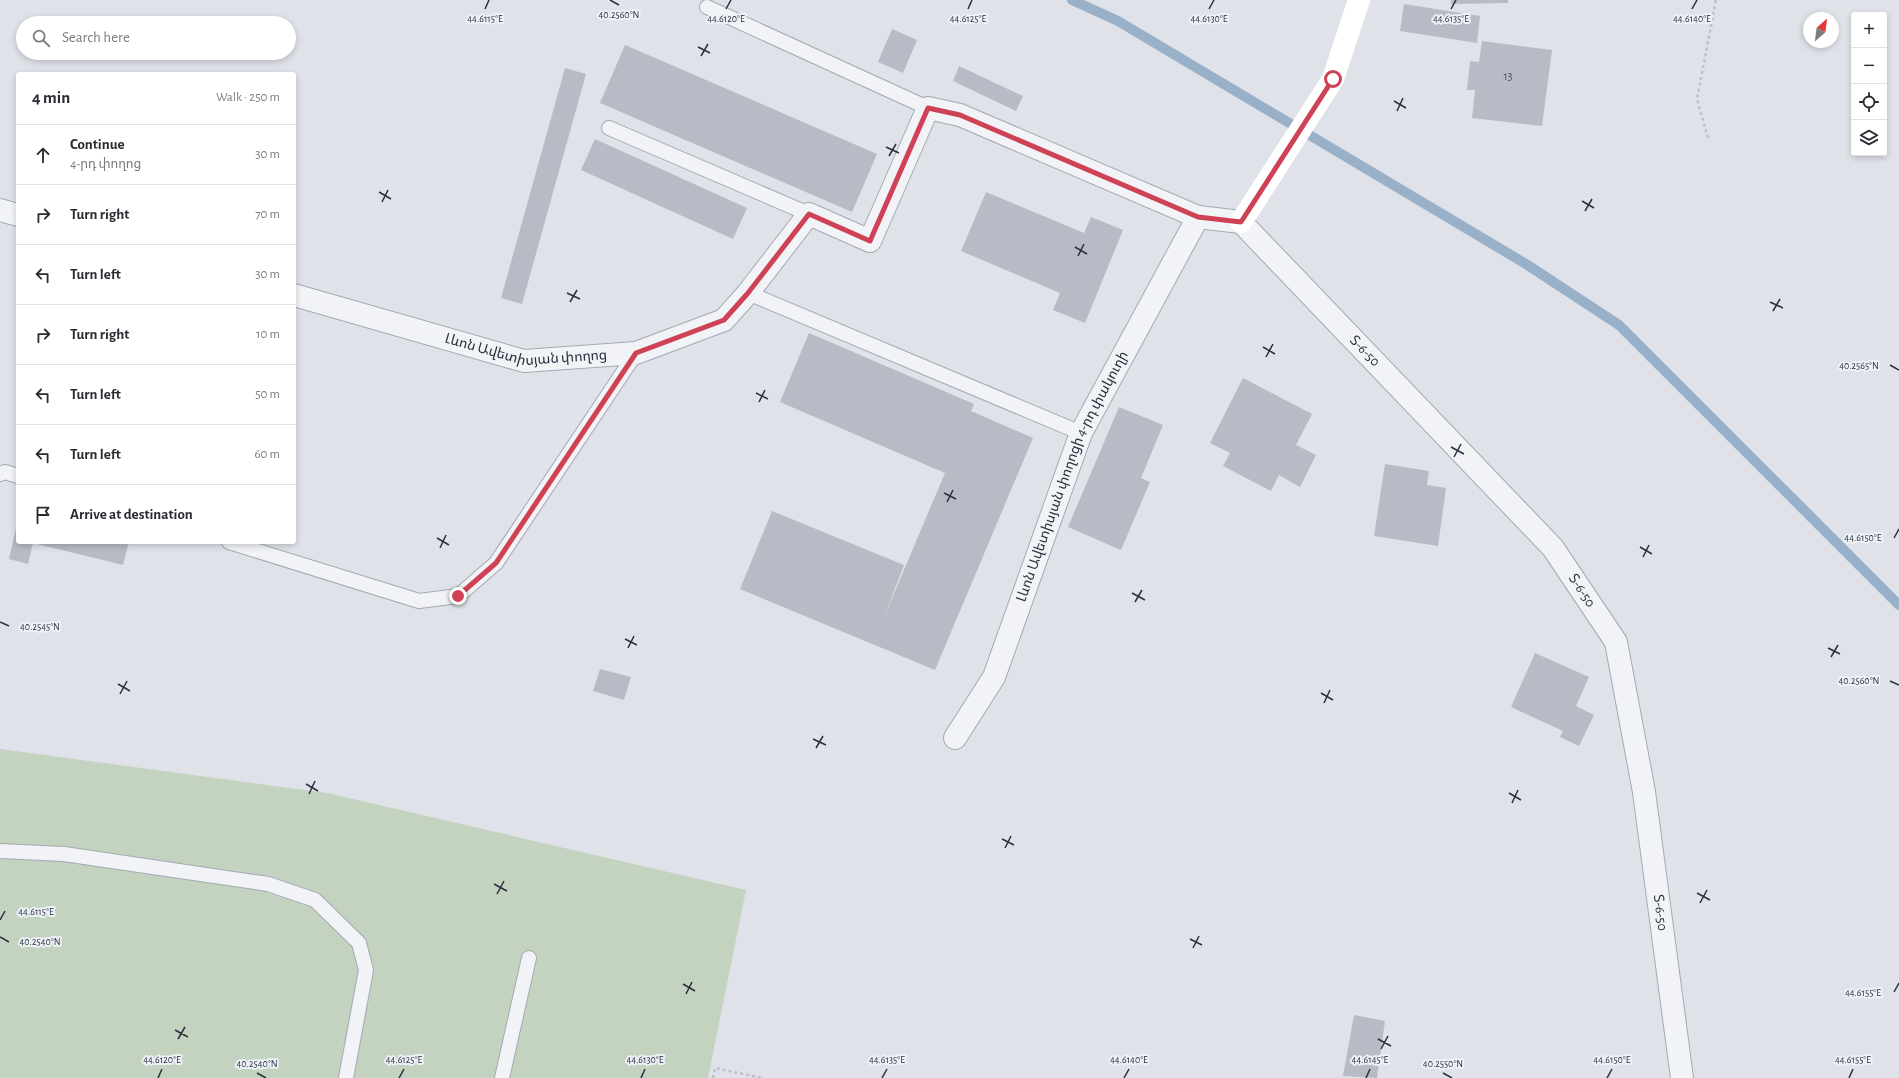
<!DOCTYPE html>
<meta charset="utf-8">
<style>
:root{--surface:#fff;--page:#f2f2f3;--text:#2b2b33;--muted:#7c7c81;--line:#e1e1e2}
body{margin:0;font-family:"Alegreya Sans","Noto Sans Armenian",sans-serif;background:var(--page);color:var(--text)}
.controls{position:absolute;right:12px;top:12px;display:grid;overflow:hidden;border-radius:4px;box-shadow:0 2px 6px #0003}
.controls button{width:36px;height:36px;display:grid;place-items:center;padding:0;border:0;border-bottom:1px solid var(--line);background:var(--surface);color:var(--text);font:20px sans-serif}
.compass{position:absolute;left:1803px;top:12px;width:36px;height:36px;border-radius:50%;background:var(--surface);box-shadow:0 2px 6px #0003;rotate:28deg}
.stop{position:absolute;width:12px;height:12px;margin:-9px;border:3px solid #cf4256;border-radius:50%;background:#fff}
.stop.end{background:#cf4256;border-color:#fff;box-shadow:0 1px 4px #0008}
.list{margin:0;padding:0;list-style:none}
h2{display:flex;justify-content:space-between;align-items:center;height:52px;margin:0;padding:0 16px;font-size:17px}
h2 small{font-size:13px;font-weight:400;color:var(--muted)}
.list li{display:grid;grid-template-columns:26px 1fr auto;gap:12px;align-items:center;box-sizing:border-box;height:60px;padding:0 16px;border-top:1px solid var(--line)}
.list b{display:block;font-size:15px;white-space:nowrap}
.list p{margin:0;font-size:13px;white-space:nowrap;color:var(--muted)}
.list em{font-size:13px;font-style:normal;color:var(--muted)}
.icon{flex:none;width:22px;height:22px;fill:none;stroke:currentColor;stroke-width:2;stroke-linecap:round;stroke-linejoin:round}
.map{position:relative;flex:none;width:1899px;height:1078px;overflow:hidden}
.search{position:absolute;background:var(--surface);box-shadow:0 2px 6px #0003;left:16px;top:16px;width:280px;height:44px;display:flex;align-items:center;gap:10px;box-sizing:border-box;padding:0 14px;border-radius:22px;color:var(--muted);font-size:15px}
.panel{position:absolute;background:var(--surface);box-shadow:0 2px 6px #0003;left:16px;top:72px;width:280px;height:472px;border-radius:4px}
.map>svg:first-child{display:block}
</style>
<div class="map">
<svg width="1899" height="1078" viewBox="0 0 1899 1078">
<rect width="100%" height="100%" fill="#dfe2e8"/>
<path fill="#c4d2c0" d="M0,749L327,793L746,890L708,1078H0Z"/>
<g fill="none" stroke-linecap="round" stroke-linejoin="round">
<path stroke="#99b0c9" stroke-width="10" d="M1072,0L1118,21L1526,264L1619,325L1899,605"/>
</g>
<path fill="#b6bbc5" d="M1451,0H1508V3L1451,4Z
M1404,4L1480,16L1477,43L1400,31Z
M892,29L917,40L903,73L878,62Z
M1482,41L1552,50L1542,126L1472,118L1475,90H1467L1470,61L1479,62Z
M625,45L877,154L852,212L600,103Z
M959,66L1023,96L1016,111L953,81Z
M565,68L586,74L522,304L501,298Z
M595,139L747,208L733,239L581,170Z
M986,192L1084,233L1091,217L1123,230L1085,323L1053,310L1060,293L961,251Z
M809,333L974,404L971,411L1033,438L935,670L740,589L772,511L904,565L884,617L945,473L780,402Z
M1243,378L1312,414L1296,445L1316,455L1300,487L1279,475L1271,491L1223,466L1230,453L1210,443Z
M1119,407L1163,425L1141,478L1150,482L1121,550L1068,527Z
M1385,464L1429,471L1427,485L1446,488L1438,546L1374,536Z
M17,524L18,542H129L123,565L33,543L28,564L9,559Z
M1535,653L1589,677L1576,706L1594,715L1579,746L1560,737L1563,731L1511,707Z
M600,669L631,677L624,700L593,691Z
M1354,1015L1385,1021L1377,1078L1343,1076Z"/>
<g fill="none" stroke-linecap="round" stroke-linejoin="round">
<defs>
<path id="lane" d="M707,7L928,108
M609,128L809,214
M748,293L1081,433
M0,474L5,472L18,476
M229,542L419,601L458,596L496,563L636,353
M0,851L64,854L268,884L315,900L359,943L366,970L346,1078
M502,1078L529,958"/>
<g id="street">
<path d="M0,210L18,215"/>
<path id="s1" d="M294,295L524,361L636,353L724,320L748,293L809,214L870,241L928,108L960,115L1198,217L1241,222L1553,548L1616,642L1644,792L1682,1078"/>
<path id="s2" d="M955,738L994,677L1081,433L1198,217"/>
</g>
</defs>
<use href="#lane" stroke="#a4a9b2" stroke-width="16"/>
<use href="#street" stroke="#a4a9b2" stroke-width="24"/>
<path stroke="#bdc0c6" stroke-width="2.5" stroke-dasharray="3 3" stroke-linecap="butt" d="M1708,138L1697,99L1716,0
M713,1078L715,1068L762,1078"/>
<use href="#lane" stroke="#f1f3f6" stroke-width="14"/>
<use href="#street" stroke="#f1f3f6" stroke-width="22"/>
<path stroke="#fff" stroke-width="22" d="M1241,222L1333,79L1359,0"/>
</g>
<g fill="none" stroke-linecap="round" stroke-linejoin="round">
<path stroke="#cf4256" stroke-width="5" d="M458,596L496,563L636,353L724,320L748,293L809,214L870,241L928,108L960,115L1198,217L1241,222L1333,79"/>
</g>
<path fill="none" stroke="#28303f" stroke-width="1.5" d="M610,0L619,5M485,9L489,0M726,9L731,0M968,9L972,0M1209,9L1214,0M1451,9L1456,0M1692,9L1697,0M698,47L710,53M701,56L708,44M1394,101L1406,108M1397,111L1403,98M886,147L899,153M889,156L896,144M379,192L391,199M1582,201L1594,208M382,202L388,190M1585,211L1592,199M1075,247L1087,254M1078,256L1084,244M567,293L580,299M570,302L577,290M1770,302L1783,308M1773,311L1780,299M1263,347L1275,354M1266,357L1273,344M1890,365L1899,370M756,393L768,399M759,402L765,390M1451,447L1464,454M1454,457L1461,444M944,493L956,499M947,502L953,490M437,538L449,545M1894,538L1899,529M1640,547L1652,554M440,548L446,535M1643,557L1649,545M1132,593L1145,600M1135,602L1142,590M0,622L9,626M625,639L637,645M628,648L634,636M1828,648L1840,654M1831,657L1838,645M1890,681L1899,685M118,684L130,691M1321,693L1333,700M120,694L127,681M1324,703L1330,690M813,739L826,745M816,748L823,736M306,784L318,791M1509,793L1521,800M309,794L315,781M1512,803L1518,790M1002,839L1014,845M1005,848L1011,836M494,884L507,891M1697,893L1710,900M497,894L504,881M1700,903L1707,890M0,920L5,911M0,937L9,942M1190,939L1202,945M1193,948L1199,936M683,984L695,991M1894,992L1899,983M686,994L692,982M175,1030L188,1037M178,1039L185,1027M1378,1039L1391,1046M1381,1049L1388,1036M257,1073L266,1078M1443,1073L1452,1078M158,1078L162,1069M399,1078L404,1069M641,1078L645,1069M882,1078L887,1069M1124,1078L1129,1069M1366,1078L1370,1069M1607,1078L1612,1069M1849,1078L1853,1069"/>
<g text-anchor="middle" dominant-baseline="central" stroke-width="4" stroke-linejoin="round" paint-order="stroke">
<g font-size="12" fill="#4c5360">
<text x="1508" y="76">13</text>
</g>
<g font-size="14" fill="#28303f" stroke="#eef1f6">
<text stroke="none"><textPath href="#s1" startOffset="240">Լևոն Ավետիսյան փողոց</textPath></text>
<text stroke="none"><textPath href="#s1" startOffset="1307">Տ-6-50</textPath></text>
<text stroke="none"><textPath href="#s2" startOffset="288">Լևոն Ավետիսյան փողոցի 4-րդ փակուղի</textPath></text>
<text stroke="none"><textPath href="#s1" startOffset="1631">Տ-6-50</textPath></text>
<text stroke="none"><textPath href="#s1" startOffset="1967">Տ-6-50</textPath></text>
</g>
</g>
<g font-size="10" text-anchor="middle" fill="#28303f" stroke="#eef1f6" stroke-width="4" stroke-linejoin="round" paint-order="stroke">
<text x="619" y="18">40.2560°N</text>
<text x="485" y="22">44.6115°E</text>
<text x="726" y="22">44.6120°E</text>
<text x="968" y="22">44.6125°E</text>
<text x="1209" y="22">44.6130°E</text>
<text x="1451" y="22">44.6135°E</text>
<text x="1692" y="22">44.6140°E</text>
<text x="1859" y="369">40.2565°N</text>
<text x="1863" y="541">44.6150°E</text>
<text x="40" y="630">40.2545°N</text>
<text x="1859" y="684">40.2560°N</text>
<text x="36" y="915">44.6115°E</text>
<text x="40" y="945">40.2540°N</text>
<text x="1863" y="996">44.6155°E</text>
<text x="162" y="1063">44.6120°E</text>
<text x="404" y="1063">44.6125°E</text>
<text x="645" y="1063">44.6130°E</text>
<text x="887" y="1063">44.6135°E</text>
<text x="1129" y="1063">44.6140°E</text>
<text x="1370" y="1063">44.6145°E</text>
<text x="1612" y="1063">44.6150°E</text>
<text x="1853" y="1063">44.6155°E</text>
<text x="257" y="1067">40.2540°N</text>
<text x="1443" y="1067">40.2550°N</text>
</g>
</svg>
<div class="controls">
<button>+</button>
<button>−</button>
<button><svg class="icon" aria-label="locate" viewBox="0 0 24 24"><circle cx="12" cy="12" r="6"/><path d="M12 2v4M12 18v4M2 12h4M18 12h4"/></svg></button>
<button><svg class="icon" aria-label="layers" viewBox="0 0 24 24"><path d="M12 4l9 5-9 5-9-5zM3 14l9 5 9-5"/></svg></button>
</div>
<svg class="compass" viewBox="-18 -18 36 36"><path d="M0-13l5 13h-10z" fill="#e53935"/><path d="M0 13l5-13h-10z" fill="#7c7c81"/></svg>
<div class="stop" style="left:1333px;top:79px"></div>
<div class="stop end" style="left:458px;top:596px"></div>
<div class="search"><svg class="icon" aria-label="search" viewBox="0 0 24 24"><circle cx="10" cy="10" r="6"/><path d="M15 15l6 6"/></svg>Search here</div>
<section class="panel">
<h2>4 min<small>Walk · 250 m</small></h2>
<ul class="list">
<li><svg class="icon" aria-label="ahead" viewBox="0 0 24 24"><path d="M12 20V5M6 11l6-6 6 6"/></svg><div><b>Continue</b><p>4-րդ փողոց</p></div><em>30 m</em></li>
<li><svg class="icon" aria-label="right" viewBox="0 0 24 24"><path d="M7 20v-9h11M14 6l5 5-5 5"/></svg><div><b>Turn right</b></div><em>70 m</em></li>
<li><svg class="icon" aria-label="left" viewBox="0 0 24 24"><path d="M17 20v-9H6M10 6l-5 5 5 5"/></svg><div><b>Turn left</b></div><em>30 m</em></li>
<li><svg class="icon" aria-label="right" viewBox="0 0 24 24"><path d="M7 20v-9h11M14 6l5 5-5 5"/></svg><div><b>Turn right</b></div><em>10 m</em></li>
<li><svg class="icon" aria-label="left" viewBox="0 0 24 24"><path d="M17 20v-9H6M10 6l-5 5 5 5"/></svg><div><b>Turn left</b></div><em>50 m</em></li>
<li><svg class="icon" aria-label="left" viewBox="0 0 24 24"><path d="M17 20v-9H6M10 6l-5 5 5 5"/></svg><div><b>Turn left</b></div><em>60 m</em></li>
<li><svg class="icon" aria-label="arrive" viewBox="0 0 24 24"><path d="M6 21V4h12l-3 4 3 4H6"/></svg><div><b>Arrive at destination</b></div></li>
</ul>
</section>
</div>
